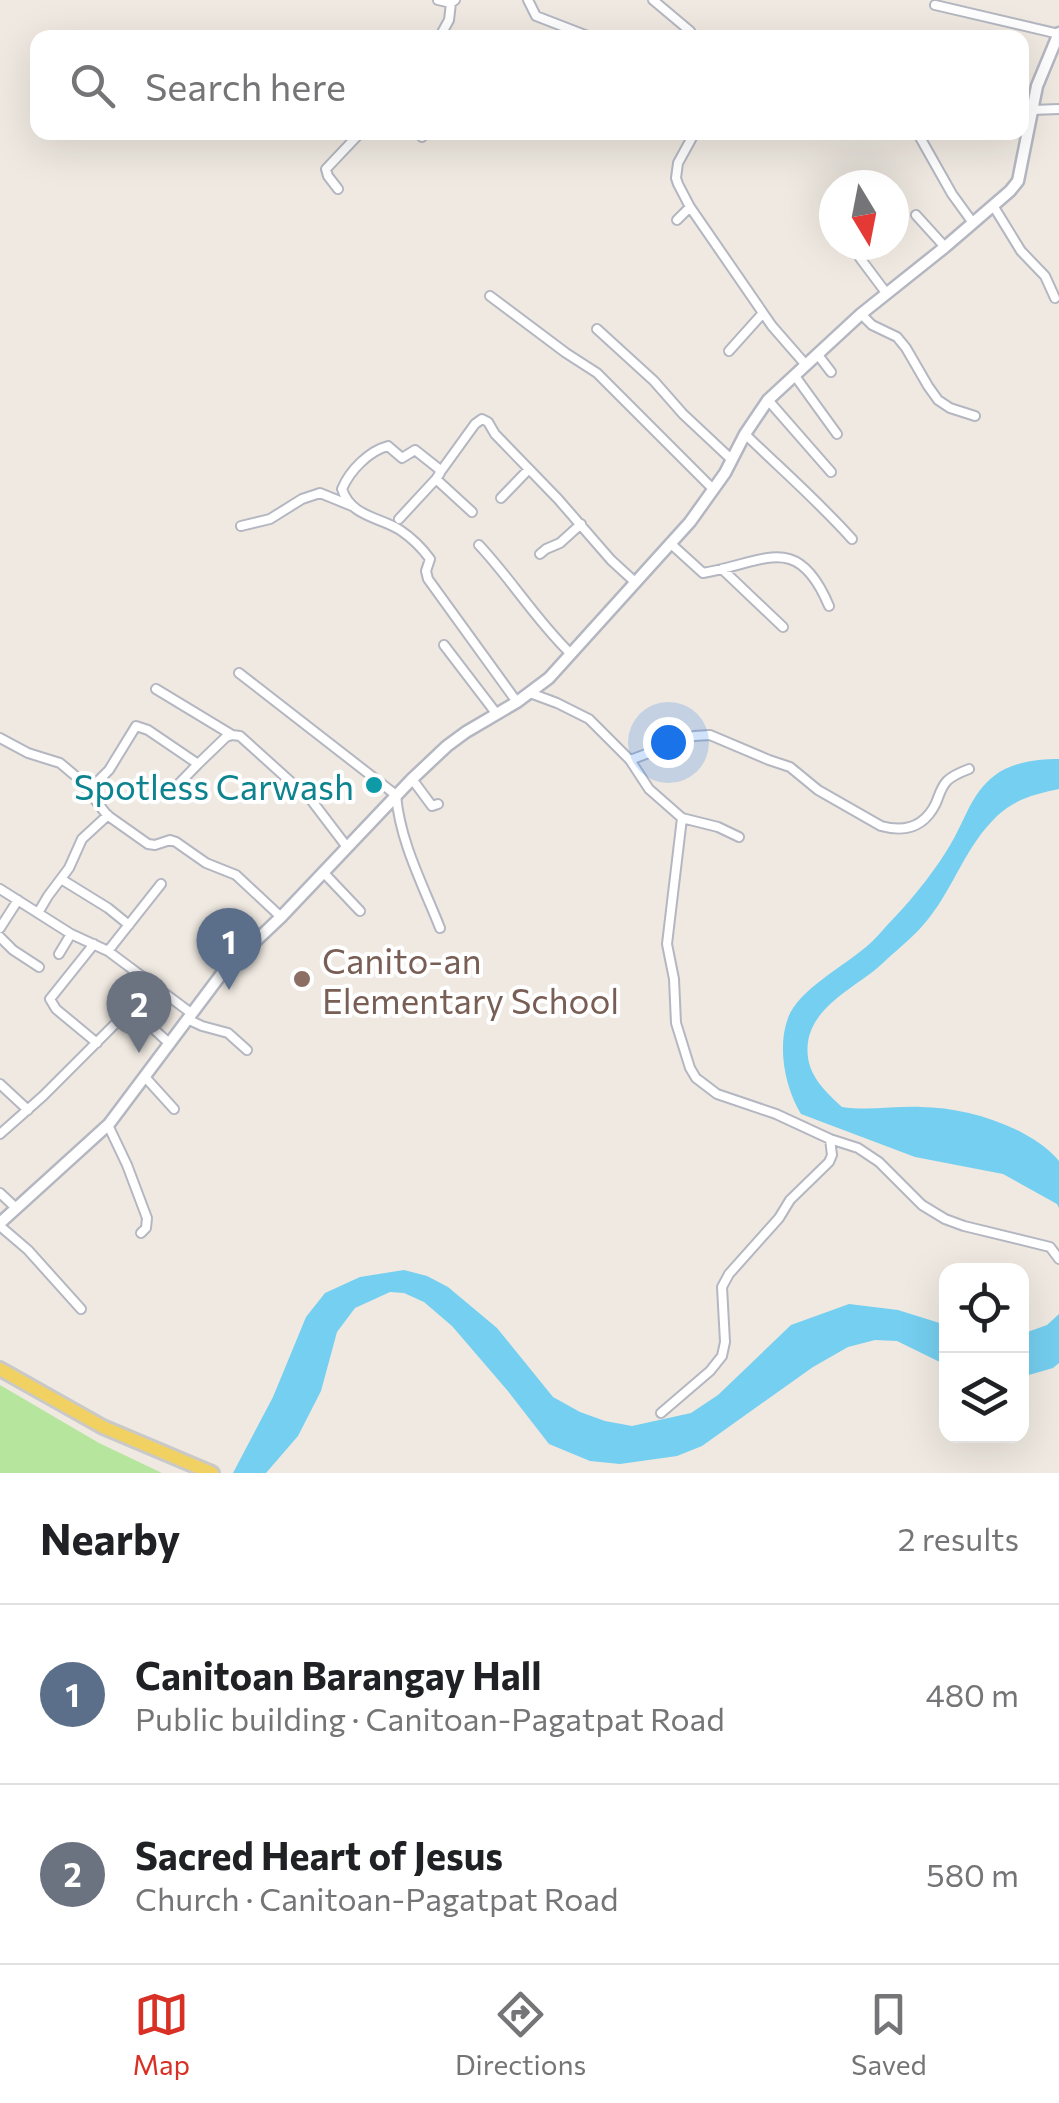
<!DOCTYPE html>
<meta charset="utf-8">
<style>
:root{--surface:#fff;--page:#f2f2f2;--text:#202124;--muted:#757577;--line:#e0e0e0;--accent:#d93025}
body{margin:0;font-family:Commissioner,sans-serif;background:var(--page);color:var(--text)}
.controls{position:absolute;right:30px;bottom:30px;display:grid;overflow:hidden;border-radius:20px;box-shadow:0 10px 40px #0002}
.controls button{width:90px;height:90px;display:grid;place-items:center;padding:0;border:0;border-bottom:2px solid var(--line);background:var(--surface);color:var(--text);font:50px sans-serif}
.compass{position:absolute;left:819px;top:170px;width:90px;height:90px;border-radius:50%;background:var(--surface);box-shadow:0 10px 40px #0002;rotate:170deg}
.you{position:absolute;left:668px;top:742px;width:35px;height:35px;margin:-25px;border:8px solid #fff;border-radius:50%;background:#1a73e8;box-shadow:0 0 0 15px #1a73e833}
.badge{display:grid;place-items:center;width:65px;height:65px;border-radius:50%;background:var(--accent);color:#fff;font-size:32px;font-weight:700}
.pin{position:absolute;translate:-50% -82px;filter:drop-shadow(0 2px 5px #0008)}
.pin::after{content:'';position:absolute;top:52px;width:35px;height:30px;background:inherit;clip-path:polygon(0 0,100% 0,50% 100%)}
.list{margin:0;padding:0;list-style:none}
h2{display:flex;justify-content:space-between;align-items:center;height:130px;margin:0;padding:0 40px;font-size:42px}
h2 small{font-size:32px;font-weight:400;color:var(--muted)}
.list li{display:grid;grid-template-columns:65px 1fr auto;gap:30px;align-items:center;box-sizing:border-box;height:180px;padding:0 40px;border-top:2px solid var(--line)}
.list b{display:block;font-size:38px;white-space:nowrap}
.list p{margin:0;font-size:32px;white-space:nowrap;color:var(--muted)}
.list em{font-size:32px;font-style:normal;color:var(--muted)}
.icon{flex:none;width:55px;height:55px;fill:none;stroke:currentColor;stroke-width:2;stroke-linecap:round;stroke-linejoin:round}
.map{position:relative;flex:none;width:1059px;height:1473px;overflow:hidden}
.search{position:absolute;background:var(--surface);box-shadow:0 10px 40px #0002;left:30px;right:30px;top:30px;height:110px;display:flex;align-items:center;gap:25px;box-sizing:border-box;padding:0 35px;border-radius:20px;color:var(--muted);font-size:38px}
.sheet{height:490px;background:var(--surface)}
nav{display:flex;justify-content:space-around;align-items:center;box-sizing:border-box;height:140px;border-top:2px solid var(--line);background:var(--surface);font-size:28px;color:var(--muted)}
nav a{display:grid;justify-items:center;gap:5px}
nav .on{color:var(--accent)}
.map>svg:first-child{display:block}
</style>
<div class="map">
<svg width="1059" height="1473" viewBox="0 0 1059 1473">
<rect width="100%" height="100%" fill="#efe9e1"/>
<path fill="#b6e59e" d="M0,1385L99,1443L162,1473H0Z"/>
<path fill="#75cff0" d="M1059,759V789C1035,794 1015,799 997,816C965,847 955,885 929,918C917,934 900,947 885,961C860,986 814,1003 808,1042C804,1072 823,1089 842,1107C867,1111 895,1106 921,1107C965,1107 1029,1126 1059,1161V1208L1057,1204L1003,1174L915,1157L801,1114C785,1088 777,1047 788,1018C798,990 844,966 866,947C876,939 884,928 893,919C914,897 938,867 953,840C966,817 972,793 994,776C1012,762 1037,759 1059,759Z
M404,1270L427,1276L448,1287L497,1328L553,1397L580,1412L605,1421L632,1426L691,1413L718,1395L791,1325L849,1304L898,1310L946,1325V1365L897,1341L875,1340L848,1347L813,1367L702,1446L677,1456L620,1464L590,1461L549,1444L507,1390L452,1326L424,1302L404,1293L390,1292L355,1308L337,1332L321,1391L298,1436L266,1473H233L273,1397L306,1317L325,1293L360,1277Z
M1059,1314V1363L1053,1368L1022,1377V1334L1047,1325Z"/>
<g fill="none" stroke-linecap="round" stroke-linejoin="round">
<defs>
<path id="minor" d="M438,0L451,3L455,0
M528,0L536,16L593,38
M653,0L690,31L694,38
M935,5L1059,34
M439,38L449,20L451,3
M1031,110L1059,109
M422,132V137
M695,132L678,163L676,178L678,184L690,207L772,326L806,365
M917,132L952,194L973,223
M338,189L328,176L326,169L361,132
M994,207L1021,251L1045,276L1055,298
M916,215L945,247
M677,220L690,207
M857,245L860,258L887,294
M490,296L566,353L597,373L712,488
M861,314L872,325L897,337L906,348L928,386L938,400L950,408L975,416
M597,329L654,381L683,414L731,459
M729,351L763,313
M818,355L831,372
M795,376L837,434
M768,400L831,472
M745,434C781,469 819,502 852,539
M441,471L475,424L482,419L488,422L495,434L558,499L611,560L635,582
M501,498L529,469
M472,512L436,479L440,473L439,469L415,450L402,458L388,446C369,451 350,470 342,489C351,517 380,517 400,530C412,538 422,548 430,559L426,571L428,579L517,702
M399,519L436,479
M241,526L270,519L302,499L320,493L352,506
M670,543L703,573C764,563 797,530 829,606
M479,545C511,579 536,620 570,653
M540,554L546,549L560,543L581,524
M722,569L783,627
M444,645L496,713
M239,673L396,795C400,842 423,885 440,928
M156,689L232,735
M530,693L557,703L589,719L630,760L649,789L682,818L667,944L674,979L676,1023L690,1068L696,1078L717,1094L776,1114L830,1139L858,1148L879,1162L922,1205L945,1219L964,1226L1050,1247L1059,1259
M0,738L28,753L60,763L79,779L107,815L148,844L155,845L170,840L176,842L206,863L236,875L281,917
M630,760L694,736L710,735L769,760L790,767L818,790L881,826C906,833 925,826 936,803C939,796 941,787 947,781C953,775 961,772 969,769
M412,779L432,806L438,804
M89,790L109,770L136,726L148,730L198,764L226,737L232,735L240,736L312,801L347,847
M168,795L198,764
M682,818L718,827L739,837
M323,872L360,911
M61,879L108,908L129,925
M0,889L71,934L108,951L191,1013
M38,913L48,896L69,868L82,839L108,815
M0,928L18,900
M0,937L13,950L39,967
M94,944L50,999L56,1009L97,1043
M108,951L161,884
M59,954L71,934
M187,1019L202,1026L228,1033L247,1050
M145,1077L174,1109
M0,1084L28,1110
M108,1125L127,1165L147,1218L146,1228L141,1233
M0,1134L43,1096L128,1011L133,1010L170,1044
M0,1193L16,1208
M0,1226L28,1250L81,1309
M661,1413L710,1371L722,1356L725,1342L722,1287L729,1274L779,1218L790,1200L829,1162L832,1155L830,1139"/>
<path id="tertiary" d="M0,1223L109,1124L223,972L281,917L412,779L447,746L466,732L517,702L549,678L690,522L725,473L745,434L768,400L861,314L945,247L1010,191L1018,181L1037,86L1059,33"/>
<path id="primary" d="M0,1369L103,1427L212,1473"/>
</defs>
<use href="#minor" stroke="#b4b7c1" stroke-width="12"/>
<use href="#tertiary" stroke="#b4b7c1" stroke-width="15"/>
<use href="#primary" stroke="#c9c9c9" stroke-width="18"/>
<use href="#minor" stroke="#fff" stroke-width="8"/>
<use href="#tertiary" stroke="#fff" stroke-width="10"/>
<use href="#primary" stroke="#f2d163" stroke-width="12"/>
</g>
<circle fill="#0f9aa8" stroke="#fff" stroke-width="4" cx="374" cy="785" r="10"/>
<circle fill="#8d6e63" stroke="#fff" stroke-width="4" cx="302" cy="979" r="10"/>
<g text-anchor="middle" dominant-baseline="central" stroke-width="8" stroke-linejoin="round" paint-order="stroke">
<g font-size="35" fill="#0d838f" stroke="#fff" text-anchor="end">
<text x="354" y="785">Spotless Carwash</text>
</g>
<g font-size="35" fill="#785e54" stroke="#fff" text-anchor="start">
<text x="322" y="959">Canito-an<tspan x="322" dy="40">Elementary School</tspan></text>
</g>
</g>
</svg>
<div class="controls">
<button><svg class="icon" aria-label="locate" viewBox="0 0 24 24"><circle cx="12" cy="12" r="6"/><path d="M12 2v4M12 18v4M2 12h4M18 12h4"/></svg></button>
<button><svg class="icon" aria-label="layers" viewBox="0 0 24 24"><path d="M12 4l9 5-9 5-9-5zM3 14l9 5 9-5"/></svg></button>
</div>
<svg class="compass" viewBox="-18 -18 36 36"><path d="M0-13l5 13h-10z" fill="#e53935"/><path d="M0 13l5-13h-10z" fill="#757577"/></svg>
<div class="you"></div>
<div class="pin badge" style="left:229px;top:990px;background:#5c6f8a">1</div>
<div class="pin badge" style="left:139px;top:1053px;background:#6b7280">2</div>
<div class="search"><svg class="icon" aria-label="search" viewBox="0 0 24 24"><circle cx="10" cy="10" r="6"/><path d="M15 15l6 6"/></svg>Search here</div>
</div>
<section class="sheet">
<h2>Nearby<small>2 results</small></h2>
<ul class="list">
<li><span class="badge" style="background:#5c6f8a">1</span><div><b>Canitoan Barangay Hall</b><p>Public building · Canitoan-Pagatpat Road</p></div><em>480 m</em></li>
<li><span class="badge" style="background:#6b7280">2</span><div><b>Sacred Heart of Jesus</b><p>Church · Canitoan-Pagatpat Road</p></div><em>580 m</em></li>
</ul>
</section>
<nav>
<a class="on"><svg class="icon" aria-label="map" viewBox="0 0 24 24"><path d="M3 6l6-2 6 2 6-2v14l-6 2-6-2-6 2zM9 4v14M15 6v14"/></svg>Map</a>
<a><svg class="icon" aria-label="directions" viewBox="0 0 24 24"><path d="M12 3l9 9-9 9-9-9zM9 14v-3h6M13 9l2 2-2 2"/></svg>Directions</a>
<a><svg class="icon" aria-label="saved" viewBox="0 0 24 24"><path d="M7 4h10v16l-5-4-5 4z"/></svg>Saved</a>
</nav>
